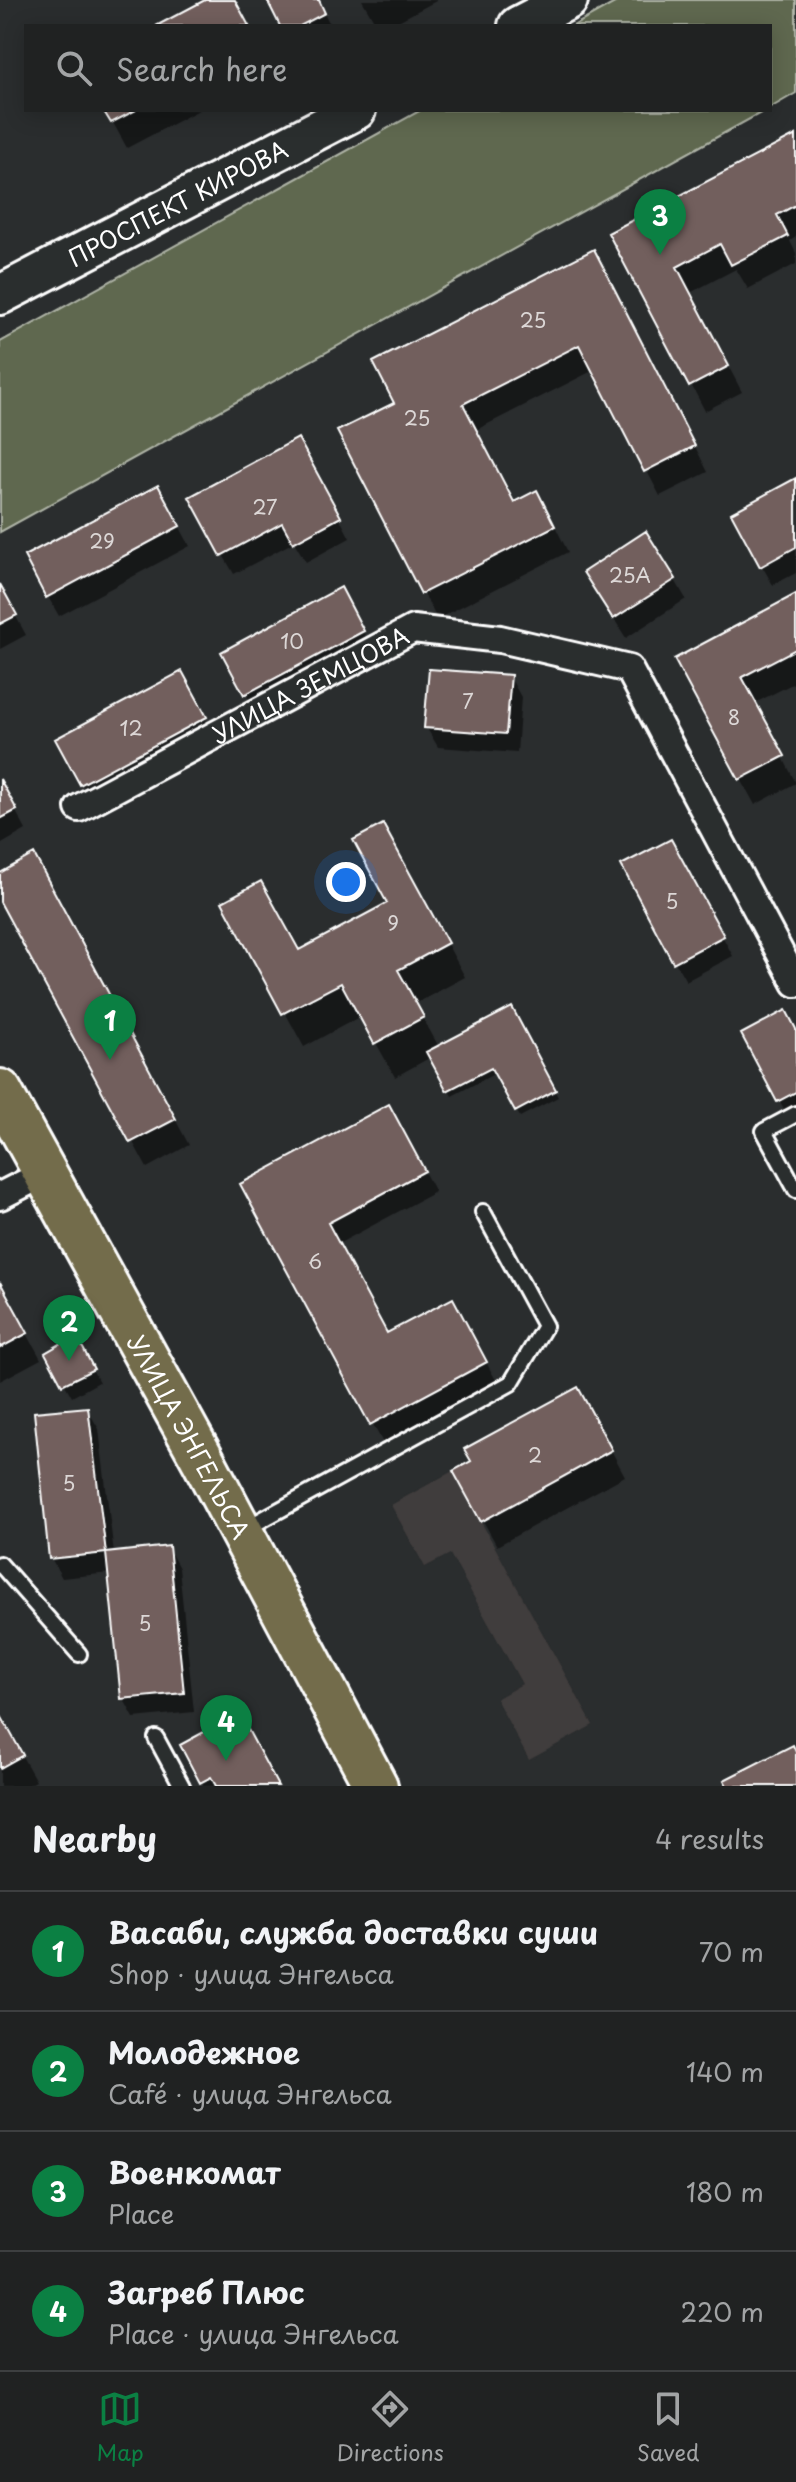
<!DOCTYPE html>
<meta charset="utf-8">
<style>
:root{--surface:#202222;--page:#282a2a;--text:#f1f3f6;--muted:#a2a4a5;--line:#3d3f40;--accent:#0b8043}
body{margin:0;font-family:"Playpen Sans",sans-serif;background:var(--page);color:var(--text)}
.you{position:absolute;left:346px;top:882px;width:28px;height:28px;margin:-20px;border:6px solid #fff;border-radius:50%;background:#1a73e8;box-shadow:0 0 0 12px #1a73e833}
.badge{display:grid;place-items:center;width:52px;height:52px;border-radius:50%;background:var(--accent);color:#fff;font-size:26px;font-weight:700}
.pin{position:absolute;translate:-50% -66px;filter:drop-shadow(0 2px 4px #0008)}
.pin::after{content:'';position:absolute;top:42px;width:28px;height:24px;background:inherit;clip-path:polygon(0 0,100% 0,50% 100%)}
.list{margin:0;padding:0;list-style:none}
h2{display:flex;justify-content:space-between;align-items:center;height:104px;margin:0;padding:0 32px;font-size:34px}
h2 small{font-size:26px;font-weight:400;color:var(--muted)}
.list li{display:grid;grid-template-columns:52px 1fr auto;gap:24px;align-items:center;box-sizing:border-box;height:120px;padding:0 32px;border-top:2px solid var(--line)}
.list b{display:block;font-size:30px;white-space:nowrap}
.list p{margin:0;font-size:26px;white-space:nowrap;color:var(--muted)}
.list em{font-size:26px;font-style:normal;color:var(--muted)}
.icon{flex:none;width:44px;height:44px;fill:none;stroke:currentColor;stroke-width:2;stroke-linecap:round;stroke-linejoin:round}
.map{position:relative;flex:none;width:796px;height:1786px;overflow:hidden}
.search{position:absolute;background:var(--surface);box-shadow:0 4px 20px #0003;left:24px;right:24px;top:24px;height:88px;display:flex;align-items:center;gap:20px;box-sizing:border-box;padding:0 28px;border-radius:0px;color:var(--muted);font-size:30px}
.sheet{height:584px;background:var(--surface)}
nav{display:flex;justify-content:space-around;align-items:center;box-sizing:border-box;height:112px;border-top:2px solid var(--line);background:var(--surface);font-size:22px;color:var(--muted)}
nav a{display:grid;justify-items:center;gap:4px}
nav .on{color:var(--accent)}
.map>svg:first-child{display:block}
</style>
<div class="map">
<svg width="796" height="1786" viewBox="0 0 796 1786">
<rect width="100%" height="100%" fill="#2a2d2e"/>
<filter id="ink" filterUnits="userSpaceOnUse"><feTurbulence type="fractalNoise" baseFrequency=".0125" numOctaves="2"/><feDisplacementMap in="SourceGraphic" scale="16" xChannelSelector="R" yChannelSelector="G"/><feConvolveMatrix kernelMatrix="1 2 1 2 8 2 1 2 1" color-interpolation-filters="sRGB"/></filter>
<g filter="url(#ink)">
<path fill="#403c3c" d="M453,1471L593,1725L529,1760L496,1699L522,1684L450,1554L425,1567L391,1505Z"/>
<path fill="#5f684f" stroke="#afb4a7" stroke-width="2" d="M620,0H796V93L770,108V26H573Z
M421,110H766L0,532V342Z"/>
<path fill="#0007" d="M269,0H317L331,26H283Z
M362,0H438L389,26H377Z
M106,110H199L127,148Z
M796,137V237L790,241L796,253V264L748,289L736,269L690,293L742,392L705,411L611,233Z
M608,277L708,472L660,496L594,370L476,430L514,504L551,518L568,552L437,619L340,432L397,403Z
M309,460L350,538L306,562L294,542L234,574L223,555Z
M796,481V573L773,585L762,566Z
M169,507L190,546L59,616L48,597Z
M675,580L686,599L626,638L597,592Z
M0,587L26,635L0,649Z
M796,596V682L755,703L796,783L755,805L676,660Z
M351,610L374,651L257,714L224,653Z
M510,677L521,697L517,753L438,747L426,727Z
M192,693L216,737L93,804L57,740Z
M0,782L26,830L0,845Z
M402,860L465,977L415,1004L439,1047L511,1009L558,1097L520,1117L496,1073L452,1096L431,1057L395,1077L361,1016L304,1047L225,903L299,952L389,904Z
M682,861L733,956L686,981L675,962Z
M0,875L48,882L189,1145L147,1168L0,898Z
M796,1031V1117L790,1120L744,1035Z
M400,1126L435,1192L338,1244L387,1336L463,1320L497,1382L383,1443L243,1185Z
M0,1284L41,1359L0,1381Z
M75,1338L99,1382L72,1397L47,1353Z
M87,1409L99,1429L114,1554L168,1548L179,1568L194,1712L134,1718L123,1698L110,1573L62,1578L51,1558Z
M592,1415L625,1476L497,1546L456,1472Z
M0,1717L36,1781L27,1786H0Z
M182,1745L277,1786H204Z"/>
<path fill="#725f5d" stroke="#fff" stroke-width="2" d="M205,0H235L249,26H156Z
M267,0H319L325,13L300,26H280Z
M103,110H136L111,123Z
M796,135V205L777,215L788,236L731,265L720,244L677,267L729,366L689,387L608,233Z
M594,249L695,446L644,472L579,345L463,404L514,502L537,490L555,526L421,594L337,431L394,403L373,362Z
M298,438L341,517L293,543L282,523L221,556L189,497Z
M796,478V547L760,567L731,513Z
M158,485L180,526L46,598L24,556Z
M646,531L676,579L613,619L583,572Z
M0,584L17,615L0,624Z
M341,587L364,631L244,695L221,652Z
M796,594V649L742,677L785,756L739,780L674,659Z
M429,669L511,675L506,734L424,728Z
M182,671L207,717L80,785L55,739Z
M0,779L17,810L0,819Z
M383,824L448,943L398,970L424,1017L374,1044L341,983L282,1014L222,902L261,881L299,950L387,903L353,840Z
M671,839L724,936L673,963L621,865Z
M34,854L176,1119L130,1143L0,902V873Z
M512,1007L556,1090L515,1112L491,1068L447,1091L426,1052Z
M786,1010L796,1029V1092L777,1102L741,1034Z
M389,1104L425,1171L328,1223L387,1333L453,1298L487,1362L370,1425L240,1184Z
M0,1282L28,1333L0,1348Z
M76,1335L94,1369L62,1385L45,1353Z
M578,1387L612,1450L481,1522L453,1471L471,1461L464,1449Z
M88,1407L106,1553L49,1559L34,1412Z
M169,1546L184,1693L121,1699L106,1553Z
M239,1713L278,1786H216L211,1777L200,1783L180,1745Z
M0,1714L23,1755L0,1768Z
M793,1745L796,1752V1786H727L724,1780Z"/>
<g fill="none" stroke-linecap="round" stroke-linejoin="round">
<defs>
<path id="lane" d="M796,1114L764,1131L796,1190
M245,1529L511,1383L545,1326L483,1212
M0,1564L79,1654
M156,1738L182,1786"/>
<g id="street">
<path id="s1" d="M79,808L413,629L500,639L629,669L796,983"/>
<path d="M0,1196L45,1173"/>
</g>
<g id="secondary">
<path d="M518,26L568,0"/>
<path id="s2" d="M0,295L356,110"/>
</g>
<g id="primary">
<path id="s3" d="M0,1091L203,1460L376,1786"/>
</g>
</defs>
<use href="#lane" stroke="#fff" stroke-width="20"/>
<use href="#street" stroke="#fff" stroke-width="32"/>
<use href="#secondary" stroke="#fff" stroke-width="44"/>
<use href="#primary" stroke="#fff" stroke-width="48"/>
<use href="#lane" stroke="#2a2d2e" stroke-width="14"/>
<use href="#street" stroke="#2a2d2e" stroke-width="26"/>
<use href="#secondary" stroke="#2a2d2e" stroke-width="38"/>
<use href="#primary" stroke="#736c4b" stroke-width="42"/>
</g>
</g>
<g text-anchor="middle" dominant-baseline="central" stroke-width="7" stroke-linejoin="round" paint-order="stroke">
<g font-size="20" fill="#dcd7d6">
<text x="533" y="320">25</text>
<text x="417" y="418">25</text>
<text x="265" y="507">27</text>
<text x="102" y="541">29</text>
<text x="630" y="575">25А</text>
<text x="292" y="641">10</text>
<text x="468" y="701">7</text>
<text x="734" y="717">8</text>
<text x="131" y="728">12</text>
<text x="672" y="901">5</text>
<text x="393" y="923">9</text>
<text x="315" y="1261">6</text>
<text x="535" y="1455">2</text>
<text x="69" y="1483">5</text>
<text x="145" y="1623">5</text>
</g>
<g font-size="24" fill="#fff" stroke="#2a2d2e">
<text stroke="none"><textPath href="#s2" startOffset="200">ПРОСПЕКТ КИРОВА</textPath></text>
<text stroke="none"><textPath href="#s1" startOffset="262">УЛИЦА ЗЕМЦОВА</textPath></text>
<text stroke="none"><textPath href="#s3" startOffset="394">УЛИЦА ЭНГЕЛЬСА</textPath></text>
</g>
</g>
</svg>
<div class="you"></div>
<div class="pin badge" style="left:110px;top:1060px">1</div>
<div class="pin badge" style="left:69px;top:1361px">2</div>
<div class="pin badge" style="left:660px;top:255px">3</div>
<div class="pin badge" style="left:226px;top:1761px">4</div>
<div class="search"><svg class="icon" aria-label="search" viewBox="0 0 24 24"><circle cx="10" cy="10" r="6"/><path d="M15 15l6 6"/></svg>Search here</div>
</div>
<section class="sheet">
<h2>Nearby<small>4 results</small></h2>
<ul class="list">
<li><span class="badge">1</span><div><b>Васаби, служба доставки суши</b><p>Shop · улица Энгельса</p></div><em>70 m</em></li>
<li><span class="badge">2</span><div><b>Молодежное</b><p>Café · улица Энгельса</p></div><em>140 m</em></li>
<li><span class="badge">3</span><div><b>Военкомат</b><p>Place</p></div><em>180 m</em></li>
<li><span class="badge">4</span><div><b>Загреб Плюс</b><p>Place · улица Энгельса</p></div><em>220 m</em></li>
</ul>
</section>
<nav>
<a class="on"><svg class="icon" aria-label="map" viewBox="0 0 24 24"><path d="M3 6l6-2 6 2 6-2v14l-6 2-6-2-6 2zM9 4v14M15 6v14"/></svg>Map</a>
<a><svg class="icon" aria-label="directions" viewBox="0 0 24 24"><path d="M12 3l9 9-9 9-9-9zM9 14v-3h6M13 9l2 2-2 2"/></svg>Directions</a>
<a><svg class="icon" aria-label="saved" viewBox="0 0 24 24"><path d="M7 4h10v16l-5-4-5 4z"/></svg>Saved</a>
</nav>
